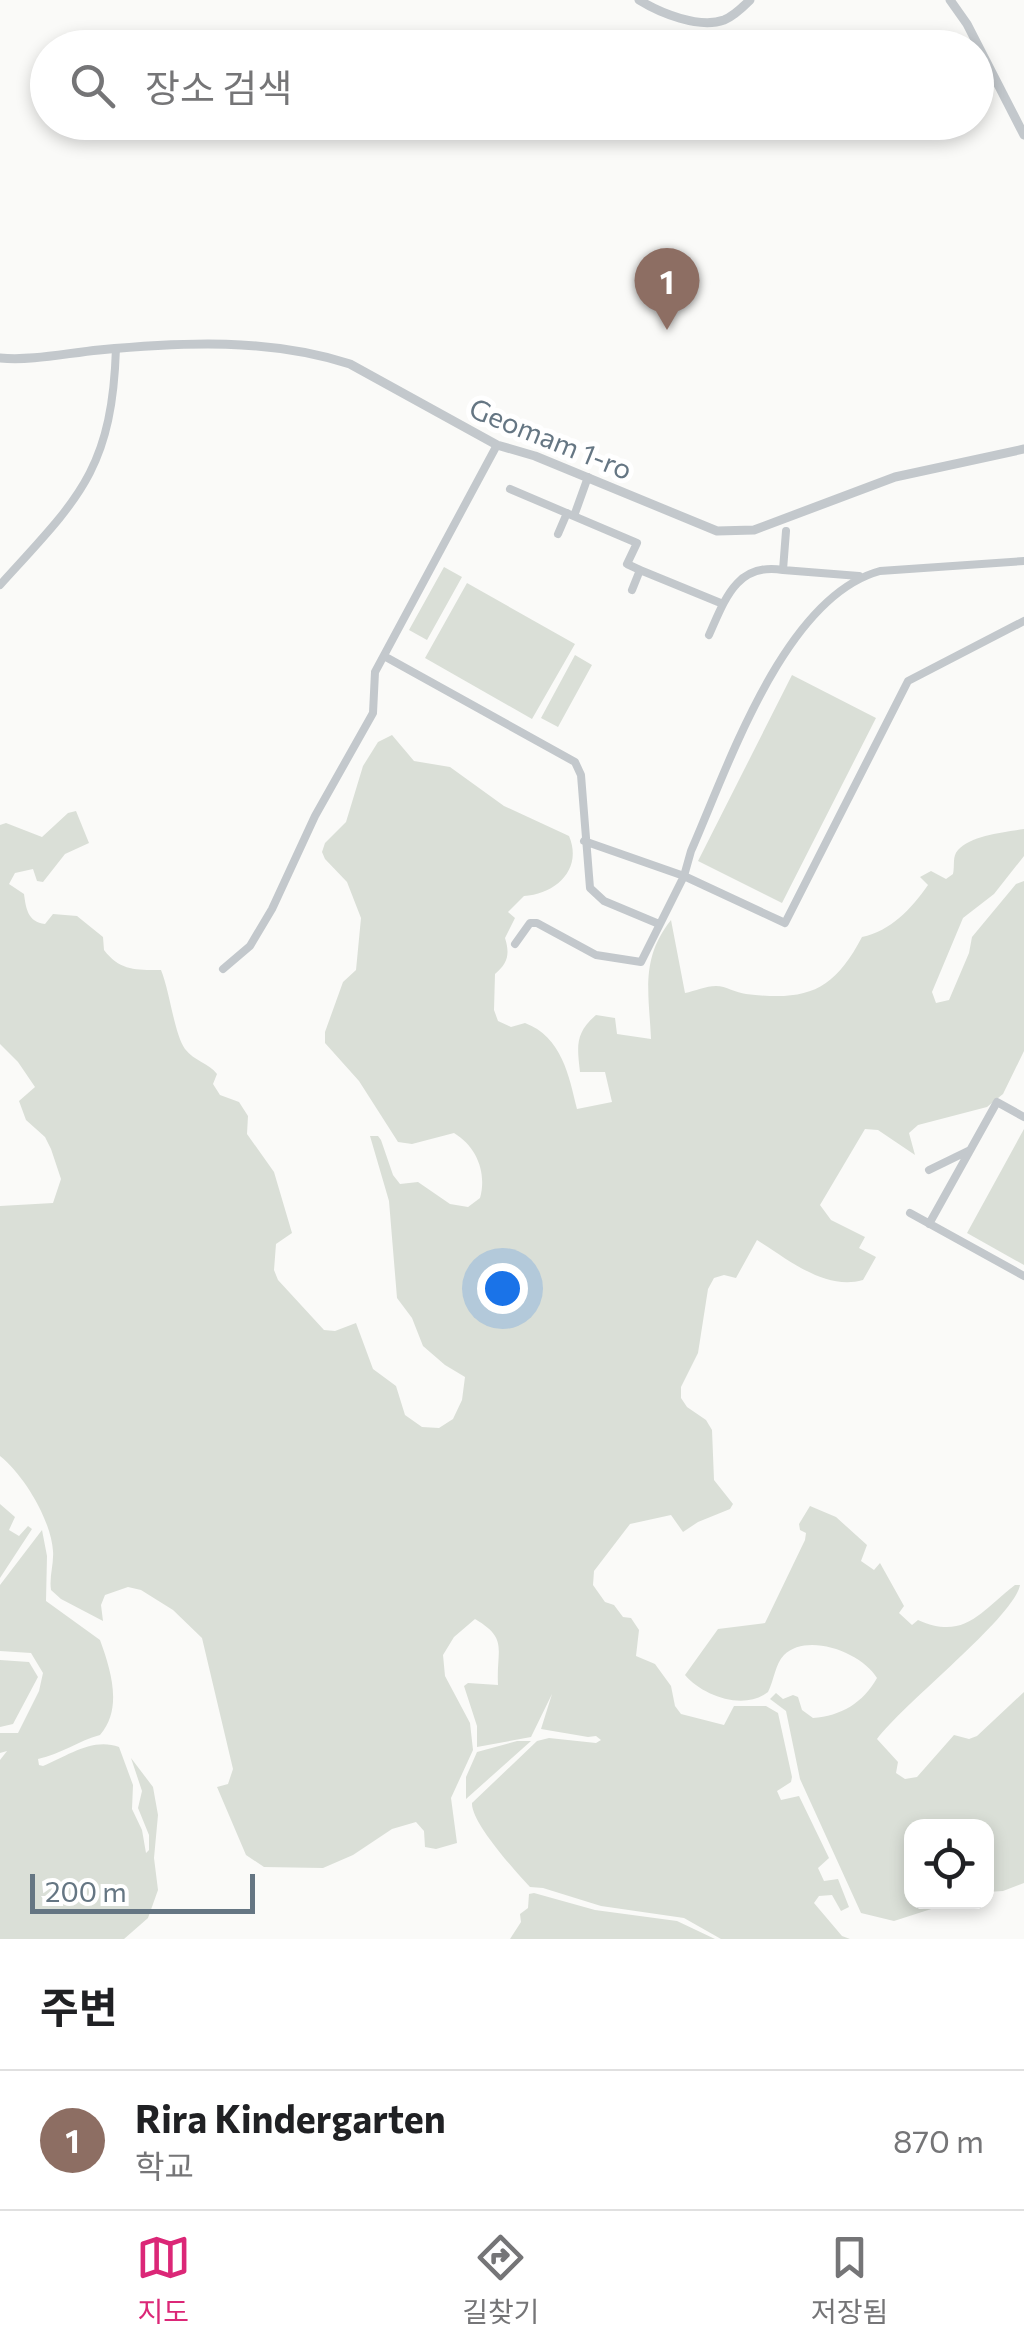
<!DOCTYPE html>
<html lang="ko">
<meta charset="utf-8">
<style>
:root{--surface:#fff;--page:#f2f2f2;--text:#202124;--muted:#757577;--line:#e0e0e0;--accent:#db2777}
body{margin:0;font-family:Commissioner,"Noto Sans KR",sans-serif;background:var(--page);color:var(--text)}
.controls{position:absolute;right:30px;bottom:30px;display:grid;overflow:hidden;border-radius:20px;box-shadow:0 5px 15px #0003}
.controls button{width:90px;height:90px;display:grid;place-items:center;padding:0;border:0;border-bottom:2px solid var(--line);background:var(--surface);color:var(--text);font:50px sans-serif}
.scale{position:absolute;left:30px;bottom:25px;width:225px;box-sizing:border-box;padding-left:10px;border:5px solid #657683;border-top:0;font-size:28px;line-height:35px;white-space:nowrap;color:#657683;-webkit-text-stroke:8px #fff;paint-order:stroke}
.you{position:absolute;left:502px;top:1288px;width:35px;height:35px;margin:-25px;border:8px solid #fff;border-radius:50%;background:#1a73e8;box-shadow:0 0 0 15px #1a73e833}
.badge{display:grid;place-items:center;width:65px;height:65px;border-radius:50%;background:var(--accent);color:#fff;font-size:32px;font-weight:700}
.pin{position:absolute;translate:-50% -82px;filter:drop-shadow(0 2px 5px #0008)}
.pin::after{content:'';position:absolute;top:52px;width:35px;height:30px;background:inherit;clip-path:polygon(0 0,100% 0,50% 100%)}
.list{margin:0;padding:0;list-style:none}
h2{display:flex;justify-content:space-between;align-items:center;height:130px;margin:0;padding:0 40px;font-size:42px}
h2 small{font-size:32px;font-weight:400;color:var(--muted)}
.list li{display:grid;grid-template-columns:65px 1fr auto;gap:30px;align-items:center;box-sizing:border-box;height:140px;padding:0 40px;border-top:2px solid var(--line)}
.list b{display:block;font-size:38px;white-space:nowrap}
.list p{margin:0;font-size:32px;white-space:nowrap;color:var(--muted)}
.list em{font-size:32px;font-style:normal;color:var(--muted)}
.icon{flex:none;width:55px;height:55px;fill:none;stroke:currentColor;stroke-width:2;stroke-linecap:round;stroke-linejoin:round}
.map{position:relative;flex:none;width:1024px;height:1939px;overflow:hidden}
.search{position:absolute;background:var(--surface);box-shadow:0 5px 15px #0003;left:30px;right:30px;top:30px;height:110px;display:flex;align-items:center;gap:25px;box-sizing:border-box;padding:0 35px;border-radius:55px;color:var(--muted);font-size:38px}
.sheet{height:270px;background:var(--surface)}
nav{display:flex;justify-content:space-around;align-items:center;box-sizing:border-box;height:140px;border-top:2px solid var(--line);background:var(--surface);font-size:28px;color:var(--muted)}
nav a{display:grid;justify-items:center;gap:5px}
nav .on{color:var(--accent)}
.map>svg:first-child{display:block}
</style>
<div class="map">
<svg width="1024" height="1939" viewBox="0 0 1024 1939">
<rect width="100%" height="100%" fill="#fafaf8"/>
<path fill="#dadfd7" d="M444,567L462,577L427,640L409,630Z
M467,583L575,644L532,719L425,658Z
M575,655L592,665L558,727L541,718Z
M792,675L876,718L782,903L698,861Z
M392,735L414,761L450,767L504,806L569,836C583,869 556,894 524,896L508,912L515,918L505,938C510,954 508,963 495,974L494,1010L498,1021L511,1027L525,1023C562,1037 569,1076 577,1109L612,1102L605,1072H580C577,1046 575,1033 596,1015L615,1018L617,1034L651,1039C649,993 640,959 671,920L685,993C695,991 706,986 716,986C726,986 736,993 746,994C807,1001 833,992 862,937C891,931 911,909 928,885L920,877L931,871L946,879L953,874C955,866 952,856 958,850C971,835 1006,832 1024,829V856L994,894L963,918L932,992L936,1003L949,1000L969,953L972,937L1016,884L1024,881V1051L1003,1094L987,1107L918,1125L909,1133L915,1155L878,1130L865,1129L820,1205L831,1220L865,1237L859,1248L876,1257L863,1280C825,1291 788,1259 757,1240L736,1278L724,1275L714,1278L708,1289L698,1353L681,1387V1398L687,1407L706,1420L712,1430L714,1480L733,1504L730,1509L698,1522L683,1532L671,1515L630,1524L594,1571L593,1585L605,1602L614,1605L623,1617L631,1618L639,1630L636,1656L655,1664L671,1686L675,1706L681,1714L724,1725L734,1706H766L778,1713L792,1777L791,1782L777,1791L781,1800L799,1796L829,1858L818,1868L824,1881L838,1879L849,1907L841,1911L832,1895L819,1896L814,1903L842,1936L850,1939H721L684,1918L601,1906L543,1888L530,1887C515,1871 471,1822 472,1803L537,1741L549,1738L596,1743L601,1740L596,1736L588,1737L541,1729L552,1694L531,1737L477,1747V1726L464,1686L468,1683L498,1685C496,1649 509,1639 475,1619L454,1637L443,1655L445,1676L470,1723L473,1750L451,1798L457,1843L436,1849L425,1847L424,1831L416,1822L392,1829L353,1855L323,1868L264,1867L246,1855L217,1787L228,1784L233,1769L202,1638L173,1610L141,1590L128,1587L105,1595L101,1605L103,1621L61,1599L51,1590C49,1577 54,1564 53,1551C51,1520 24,1475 0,1456V1206L53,1203L61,1179L51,1149L45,1137L26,1120L19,1101L35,1087L18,1062L0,1044V825L6,823L42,837L68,813L76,811L89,843L65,854L43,882L37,881L33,869L15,873L9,884L24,894C26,909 28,922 45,924L53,914L77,916L103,937L104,950C120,971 136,970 161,970C170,992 174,1033 185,1049C194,1061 209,1063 217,1074L213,1084L220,1095L239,1102L248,1116L247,1134L274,1172L292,1233L276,1244L274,1270L278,1280L324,1330L335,1331L356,1323L373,1369L396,1386L405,1415L422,1427L439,1428L453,1419L462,1400L465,1377L445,1365L423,1346L412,1318L397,1298L389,1201L370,1136H378L381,1140L393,1175L400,1184L418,1182L450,1204L468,1207L480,1198C487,1173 477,1147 454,1133L412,1144L398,1142L359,1081L325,1043V1032L343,982L356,970L361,918L347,882L325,859L322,852L325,843L346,822L363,766L378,742Z
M1024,1129V1265L967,1233Z
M0,1504L15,1517L9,1530L19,1536L28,1526L32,1529L0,1578Z
M810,1506L836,1517L867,1545L861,1561L874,1570L880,1563L904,1606L899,1613L912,1625L918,1620C965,1641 981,1611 1015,1585H1020C1014,1617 904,1703 877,1739L898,1762L896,1773L905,1779L917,1777L954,1735L969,1739L977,1736L1024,1692V1883L1003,1891L987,1892L986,1826H912V1902H953L894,1921L861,1913L800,1779L786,1711L770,1699L776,1693L783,1699L793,1695L798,1697L802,1710L813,1718C841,1716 863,1703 877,1678C862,1653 808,1632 784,1655C775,1664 774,1681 768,1692C744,1711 703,1696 685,1675L718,1629L765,1623L805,1540L806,1533L800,1530L799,1524Z
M42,1530L47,1556L46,1601L100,1640C111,1670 123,1709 100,1735C78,1741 61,1754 38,1759L39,1765L43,1766C67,1756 93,1737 119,1747L133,1785L132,1809L142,1830L146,1853L149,1850V1835L138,1808L142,1791L131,1758L153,1787L158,1815L154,1858L158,1890L148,1918L124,1939H0V1760L7,1751L0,1753V1733H18L39,1691L43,1673L31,1653L0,1651V1585Z
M0,1660L29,1662L38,1677L13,1724L0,1727Z
M517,1741H531L466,1799V1777L477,1752Z
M534,1893L595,1910L677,1921L715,1939H510L521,1922L520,1914L528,1908L529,1894Z"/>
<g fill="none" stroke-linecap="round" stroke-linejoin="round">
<path stroke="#c3c8cc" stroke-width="8" d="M510,489L637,543L627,564L640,570
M574,516L588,477
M786,531L783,570L859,576
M558,534L567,513
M0,585C78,499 112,471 116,348
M632,590L640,570L723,604
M709,635C725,599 737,562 783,570
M384,656L575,762L581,775L590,888L604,901L659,924
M584,841L684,876L785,923L908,681L1024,621
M515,944L530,923H537L596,955L641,962L684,876L691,851C728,767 784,597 880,571L1024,561
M223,969L250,946L272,909L315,816L373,713L375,672L497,445
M929,1170L970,1150
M910,1213L1024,1276
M929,1224L997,1102L1024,1117"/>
<path stroke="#c3c8cc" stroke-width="9" d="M639,0C660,13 699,29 724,20C734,16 743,7 750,0
M950,0L967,24L1024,135
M0,358C32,361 67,353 99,350C183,342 270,338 350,364L497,445L535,456L717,531L754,530L895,477L1024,449"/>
</g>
<g text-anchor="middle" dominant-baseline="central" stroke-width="10" stroke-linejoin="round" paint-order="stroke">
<g font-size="28" fill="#657683" stroke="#fff">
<text transform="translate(551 438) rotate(22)">Geomam 1-ro</text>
</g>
</g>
</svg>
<div class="controls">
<button><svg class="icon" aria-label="locate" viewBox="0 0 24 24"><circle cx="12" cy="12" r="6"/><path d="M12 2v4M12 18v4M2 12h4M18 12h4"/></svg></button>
</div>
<div class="scale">200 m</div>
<div class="you"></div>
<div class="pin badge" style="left:667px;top:330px;background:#8d6e63">1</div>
<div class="search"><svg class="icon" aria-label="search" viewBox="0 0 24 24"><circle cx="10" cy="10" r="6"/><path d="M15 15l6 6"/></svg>장소 검색</div>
</div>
<section class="sheet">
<h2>주변<small></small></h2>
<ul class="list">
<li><span class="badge" style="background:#8d6e63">1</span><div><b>Rira Kindergarten</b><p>학교</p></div><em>870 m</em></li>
</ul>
</section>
<nav>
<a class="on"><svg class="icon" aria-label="map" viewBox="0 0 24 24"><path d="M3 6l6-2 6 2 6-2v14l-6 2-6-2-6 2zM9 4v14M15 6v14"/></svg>지도</a>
<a><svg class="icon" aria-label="directions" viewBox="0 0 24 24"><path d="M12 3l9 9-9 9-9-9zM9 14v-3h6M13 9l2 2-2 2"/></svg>길찾기</a>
<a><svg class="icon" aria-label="saved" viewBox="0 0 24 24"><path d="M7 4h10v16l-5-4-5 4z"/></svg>저장됨</a>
</nav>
